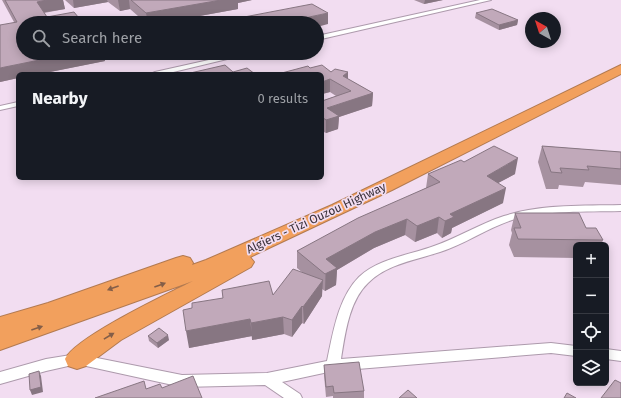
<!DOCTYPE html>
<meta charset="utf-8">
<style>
:root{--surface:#171b24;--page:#20242c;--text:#f1f3f6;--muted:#9ea1a6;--line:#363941}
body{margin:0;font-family:"Fira Sans",sans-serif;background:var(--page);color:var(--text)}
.controls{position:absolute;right:12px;bottom:12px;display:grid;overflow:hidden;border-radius:6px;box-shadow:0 2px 10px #0003}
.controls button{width:36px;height:36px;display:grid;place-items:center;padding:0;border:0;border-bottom:1px solid var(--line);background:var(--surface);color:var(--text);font:20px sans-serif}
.compass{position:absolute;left:525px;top:12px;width:36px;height:36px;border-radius:50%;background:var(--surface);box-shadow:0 2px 10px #0003;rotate:321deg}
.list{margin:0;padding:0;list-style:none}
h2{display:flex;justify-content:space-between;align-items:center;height:52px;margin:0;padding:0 16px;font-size:17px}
h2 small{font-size:13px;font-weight:400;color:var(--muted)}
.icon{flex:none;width:22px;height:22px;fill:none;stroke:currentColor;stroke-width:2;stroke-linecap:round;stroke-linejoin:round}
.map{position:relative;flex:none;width:621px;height:398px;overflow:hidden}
.search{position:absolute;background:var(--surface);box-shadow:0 2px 10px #0003;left:16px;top:16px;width:308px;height:44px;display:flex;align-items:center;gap:10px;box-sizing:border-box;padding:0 14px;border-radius:22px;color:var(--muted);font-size:15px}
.panel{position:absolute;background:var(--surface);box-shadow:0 2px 10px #0003;left:16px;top:72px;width:308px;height:108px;border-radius:6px}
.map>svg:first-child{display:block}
</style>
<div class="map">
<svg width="621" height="398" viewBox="0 0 621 398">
<rect width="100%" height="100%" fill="#f2ddf1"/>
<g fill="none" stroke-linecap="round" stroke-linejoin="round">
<defs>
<path id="street" d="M480,0H491L317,40V36Z
M240,53H252L165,74H151L155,72Z
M18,102V106L0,110V106Z
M621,205V211C586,212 546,210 512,220C487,228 465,244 440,252C416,260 387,264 368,283C349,301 345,334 341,359L551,343L576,346V356L551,353L333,371L282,382L300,394L302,398H284L265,385L182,387L77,364L46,371L0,384V372L46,359L77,354L182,375L267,373L327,361C333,333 338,298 359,277C379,258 410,255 434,246C458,238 479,224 504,216C541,204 582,206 621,205Z
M606,349L621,351V361L606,359Z"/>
<path id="highway" d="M621,65V74L392,190L250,257L254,262L251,267L121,340L86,366L77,369L68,366L65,359C76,337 167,294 193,281L0,350V317L48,303L176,258L183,256L190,258L193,263L192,265L206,260L332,205Z"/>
</defs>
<use href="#street" stroke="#ad9aac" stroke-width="2"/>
<use href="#highway" stroke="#b27a51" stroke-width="2"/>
<use href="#street" fill="#fff" fill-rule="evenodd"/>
<use href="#highway" fill="#f2a05d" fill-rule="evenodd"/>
</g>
<path fill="#a691a0" d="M2,0H63L65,9L44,13L23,53H103L105,61L40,74H18V78L0,82L14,22Z
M65,0H252L238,3V9L161,23H146L130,9L120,11L108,2L74,8Z
M414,0H443L424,4Z
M476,13L518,20L517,25L499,30L475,18Z
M310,68L331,72H348V79L373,93L372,106L339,117L338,129L326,133L322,131V101L336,96L330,92L322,94V74Z
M542,146L621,152V185L585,182L583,187L559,185L558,189H546L538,162Z
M464,162L515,174L498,183L503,203L452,228L451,233L442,238L437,233L415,242L405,235L374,248L337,270L336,285L325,291L322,289V296L304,324L302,323L292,337L284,334L252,340V336L189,348L192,308L223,298L222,290L273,295L303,273L297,268V251L426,188L428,174Z
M515,213L586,228L603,240L601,245H576V258L514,257L509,245L512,233L511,230Z
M148,336L169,340L158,348L149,341Z
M324,365L364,391V398H333V396L326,397L324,375Z"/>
<path fill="#877682" d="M47,0H63L65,9L40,13L37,2Z
M73,0H107L108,2L74,8Z
M118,0H129L130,9L120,11Z
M221,0H252L238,3V9L161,23H148L146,13Z
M425,0H443L424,4Z
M328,13V24L317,27V23H281Z
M518,20L517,25L499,30V25Z
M74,53H103L105,61L40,74H18V78L0,82V68Z
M348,72V84L343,76Z
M330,79V92L322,94V82Z
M373,93L372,106L339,117L338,129L326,133V120L327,108Z
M518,158L515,174L483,191L487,176Z
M506,188L503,203L452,228L451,233L442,238L445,221L450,214Z
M439,217L437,233L415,242L417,226Z
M407,219L405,235L374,248L337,270L336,285L325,291L326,259L375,232Z
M323,280L322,296L304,324L303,307Z
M302,306V323L292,337V320Z
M283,317L284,334L252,340L251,323Z
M250,319L252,336L189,348L186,331Z
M168,335L169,340L158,348L157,343Z
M39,371L41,376L43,392L32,395L30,390Z"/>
<path fill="#c1a9ba" stroke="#877682" d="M5,0H47L37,2L47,17L74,12L83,23H23V53H74L0,68V25L17,22Z
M131,0H221L146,13Z
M312,4L328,13L281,23H213Z
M492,9L518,20L499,25L476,13Z
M225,65L233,72L247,68L255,74H186Z
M322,65L331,72L335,69L348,72L343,76L373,93L327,108L339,116L326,120L322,117V101L351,91L330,79L322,82V74H278L308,66L310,68Z
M494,146L518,158L487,176L506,188L450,214L454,217L445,221L439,217L417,226L407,219L375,232L326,259L337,268L325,274L297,251L358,218L440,182L428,174L461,160L464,162Z
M542,146L621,152V169L587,166L589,170L560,168L562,173L551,172Z
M515,213H579L586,228H596L603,240L518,239L514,228H521Z
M293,269L323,280L303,307L302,306L292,320L283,317L251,323L250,319L186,331L183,310L192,308V303L223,298L222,290L269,281L273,295Z
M159,328L168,335L157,343L148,336Z
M359,362L364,391L334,393L333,386L326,387L324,365Z
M39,371L41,387L30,390L29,374Z
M193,376L202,398H95L144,381L146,389L160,384L162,388Z
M615,380L621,383V398H601Z
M408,390L417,398H399Z
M567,393L576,398H564Z"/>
<defs><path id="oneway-solid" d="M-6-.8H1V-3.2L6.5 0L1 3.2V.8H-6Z"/></defs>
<g fill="#845e48">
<use href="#oneway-solid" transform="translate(160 285) rotate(-20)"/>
<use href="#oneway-solid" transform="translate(113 288) rotate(160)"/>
<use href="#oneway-solid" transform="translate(37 328) rotate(-19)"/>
<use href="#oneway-solid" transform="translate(109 336) rotate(-31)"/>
</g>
<g text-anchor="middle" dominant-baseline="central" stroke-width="3.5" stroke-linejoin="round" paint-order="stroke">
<g font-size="12" fill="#3a323a" stroke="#f2ddf1">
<text transform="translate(316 218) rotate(-25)">Algiers - Tizi Ouzou Highway</text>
</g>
</g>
</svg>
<div class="controls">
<button>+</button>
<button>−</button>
<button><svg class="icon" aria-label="locate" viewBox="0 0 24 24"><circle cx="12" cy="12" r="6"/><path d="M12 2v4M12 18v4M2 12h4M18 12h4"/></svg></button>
<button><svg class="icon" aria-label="layers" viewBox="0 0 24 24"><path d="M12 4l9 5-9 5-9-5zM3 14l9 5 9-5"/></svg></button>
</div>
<svg class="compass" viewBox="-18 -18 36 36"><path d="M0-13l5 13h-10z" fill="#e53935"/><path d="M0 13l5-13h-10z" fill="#9ea1a6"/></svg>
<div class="search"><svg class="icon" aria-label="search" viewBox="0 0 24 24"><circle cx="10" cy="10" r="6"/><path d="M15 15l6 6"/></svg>Search here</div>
<section class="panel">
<h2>Nearby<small>0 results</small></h2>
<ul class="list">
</ul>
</section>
</div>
